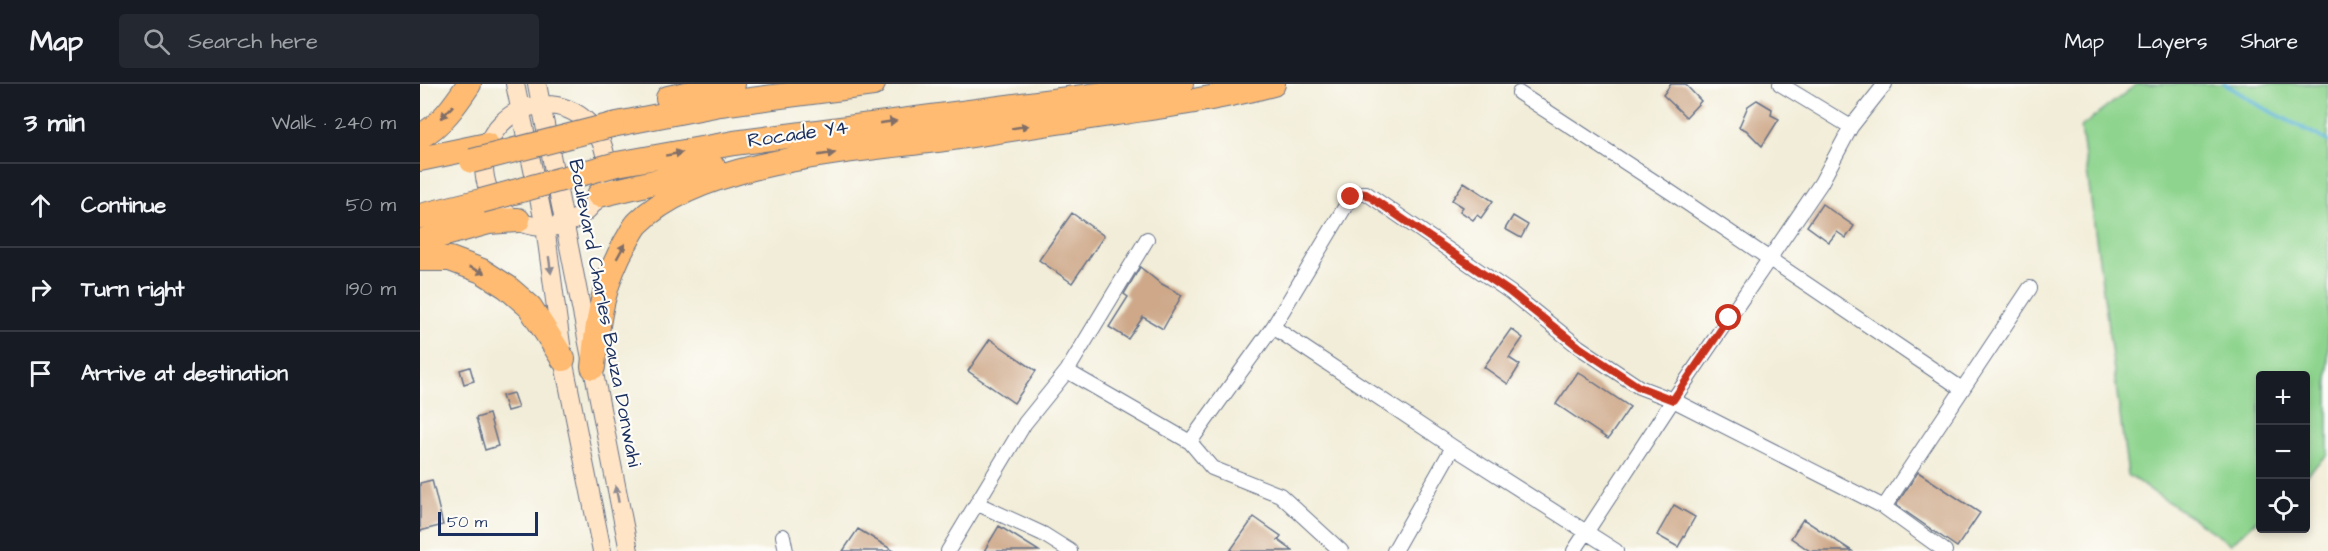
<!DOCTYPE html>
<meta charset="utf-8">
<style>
:root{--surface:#171b24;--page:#242831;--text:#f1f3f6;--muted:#9ea1a6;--line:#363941}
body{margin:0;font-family:"Architects Daughter",sans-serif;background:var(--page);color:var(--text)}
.controls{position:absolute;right:18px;bottom:18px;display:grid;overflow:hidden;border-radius:6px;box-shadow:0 3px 9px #0003}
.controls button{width:54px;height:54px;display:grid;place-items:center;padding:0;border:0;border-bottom:2px solid var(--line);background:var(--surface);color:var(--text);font:30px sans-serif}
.scale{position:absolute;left:18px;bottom:15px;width:100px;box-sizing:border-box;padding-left:6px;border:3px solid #1b2f5e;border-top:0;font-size:16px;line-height:21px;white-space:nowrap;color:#1b2f5e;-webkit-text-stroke:4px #fdfcf7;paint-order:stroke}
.stop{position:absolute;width:18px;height:18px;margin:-14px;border:4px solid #c8321e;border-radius:50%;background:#fff}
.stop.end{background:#c8321e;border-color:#fff;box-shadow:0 2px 6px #0008}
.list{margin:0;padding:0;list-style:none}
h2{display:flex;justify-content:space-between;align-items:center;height:78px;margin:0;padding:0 24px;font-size:26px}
h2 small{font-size:20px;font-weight:400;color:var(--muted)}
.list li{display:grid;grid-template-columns:39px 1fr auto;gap:18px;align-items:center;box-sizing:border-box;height:84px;padding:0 24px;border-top:2px solid var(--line)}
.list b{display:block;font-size:22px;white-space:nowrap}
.list em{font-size:20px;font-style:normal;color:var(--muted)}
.icon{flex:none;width:33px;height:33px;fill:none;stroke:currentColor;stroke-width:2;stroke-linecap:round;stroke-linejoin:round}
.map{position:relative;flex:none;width:1908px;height:467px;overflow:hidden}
header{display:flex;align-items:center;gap:36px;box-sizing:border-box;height:84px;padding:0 30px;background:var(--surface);border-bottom:2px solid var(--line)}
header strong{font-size:28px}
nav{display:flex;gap:33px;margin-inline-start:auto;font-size:21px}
.search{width:420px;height:54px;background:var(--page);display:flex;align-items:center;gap:15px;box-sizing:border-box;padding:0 21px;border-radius:6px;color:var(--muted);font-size:22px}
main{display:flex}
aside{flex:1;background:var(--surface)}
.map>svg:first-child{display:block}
</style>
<header>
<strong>Map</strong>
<div class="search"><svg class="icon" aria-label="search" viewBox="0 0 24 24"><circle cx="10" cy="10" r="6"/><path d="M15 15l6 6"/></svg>Search here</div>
<nav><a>Map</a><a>Layers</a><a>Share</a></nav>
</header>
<main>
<aside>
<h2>3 min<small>Walk · 240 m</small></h2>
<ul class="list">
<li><svg class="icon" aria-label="ahead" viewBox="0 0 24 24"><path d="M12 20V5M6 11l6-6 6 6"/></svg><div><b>Continue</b></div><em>50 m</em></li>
<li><svg class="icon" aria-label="right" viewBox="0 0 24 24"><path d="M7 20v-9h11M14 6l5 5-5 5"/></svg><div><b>Turn right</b></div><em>190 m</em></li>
<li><svg class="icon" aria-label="arrive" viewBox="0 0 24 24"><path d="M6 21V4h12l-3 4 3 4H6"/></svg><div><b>Arrive at destination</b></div></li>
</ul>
</aside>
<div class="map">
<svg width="1908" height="467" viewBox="0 0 1908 467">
<rect width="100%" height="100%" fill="#fdfcf7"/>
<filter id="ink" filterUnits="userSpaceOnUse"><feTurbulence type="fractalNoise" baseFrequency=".0167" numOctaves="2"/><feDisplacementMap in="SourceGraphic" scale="12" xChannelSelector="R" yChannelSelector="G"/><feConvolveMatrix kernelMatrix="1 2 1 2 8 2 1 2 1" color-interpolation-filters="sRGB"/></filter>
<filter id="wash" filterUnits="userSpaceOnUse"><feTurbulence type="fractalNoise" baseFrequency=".008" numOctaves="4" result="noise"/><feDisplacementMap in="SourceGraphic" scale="24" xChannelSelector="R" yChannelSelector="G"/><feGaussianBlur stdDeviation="1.35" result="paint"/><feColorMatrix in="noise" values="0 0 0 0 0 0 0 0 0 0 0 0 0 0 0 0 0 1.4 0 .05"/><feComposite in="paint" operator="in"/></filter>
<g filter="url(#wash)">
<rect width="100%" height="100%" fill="#f2edd8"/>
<path fill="#8ed48e" stroke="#548276" stroke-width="1.5" d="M1717,0H1908V370L1886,391V292H1840V433L1811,460L1708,391L1661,43Z"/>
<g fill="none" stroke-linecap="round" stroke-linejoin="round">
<path stroke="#5bb4d9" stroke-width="4" d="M1805,0L1838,21L1908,57"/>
</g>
<g id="blocks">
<path fill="#cea889" d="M1251,0H1265L1281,17L1266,33L1243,11Z
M1337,16L1352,25L1351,31L1359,35L1342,62L1326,46L1319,43L1328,22Z
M1044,98L1073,117L1061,134L1057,131L1053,136L1040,127L1043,123L1032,116Z
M1402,120L1434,142L1426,154L1417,148L1409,158L1387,142Z
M652,129L684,152L652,199L619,176Z
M1093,132L1108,141L1101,154L1085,145Z
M720,183L740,199L762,211L743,245L723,233L708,255L689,243L708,213L704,210Z
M1091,245L1103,254L1089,274L1100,281L1088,300L1064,283Z
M570,255L616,287L594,319L548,287Z
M50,283L54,297L44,300L40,286Z
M1158,288L1210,323L1188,355L1136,320Z
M93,309L98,324L87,327L82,312Z
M69,330L78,362L65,366L56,334Z
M1498,388L1560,429L1537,463L1476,421Z
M12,396L23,441L0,447V399Z
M1254,421L1275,433L1258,463L1237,451Z
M834,433L861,452L858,456L873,467H810Z
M1383,435L1432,467H1390L1371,454Z
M579,442L619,467H564Z
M438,445L474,467H423Z"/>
</g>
</g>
<g filter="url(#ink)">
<use href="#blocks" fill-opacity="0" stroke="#667289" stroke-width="1.5"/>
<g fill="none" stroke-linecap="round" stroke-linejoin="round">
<defs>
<path id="street" d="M1360,0L1431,43
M1099,9L1252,109L1542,305
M647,287L770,358L792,384L860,411L921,467
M770,358L853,243
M558,420L623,450L650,467
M1464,423L1610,204
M363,452L366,467
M528,467L605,339L647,287L727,155
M974,467L1033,363
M1154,467L1253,316L1401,99L1431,43L1465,0
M1196,467L1033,363L853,243L931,113L939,109H946L1090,208L1159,263L1219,303L1253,316L1464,423L1525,467"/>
<path id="secondary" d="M95,0L125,143L143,275L182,467
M117,0L209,467
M64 82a61 61 0 1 1 122 0a61 61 0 1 1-122 0Z"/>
<path id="highway" d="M248,14L313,0
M192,41L300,20L453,0
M0,52C20,43 37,18 49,0
M0,75L67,61
M197,80L314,59L761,0
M179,111L294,84
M0,132L61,117
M0,157L69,138L98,136
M0,175H30L62,187L87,203L110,223L143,275
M173,283C177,239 183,197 206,158C210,152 213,144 218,139C282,74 444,66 532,54C587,46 642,37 697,29C749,21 802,14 853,0"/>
</defs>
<use href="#street" stroke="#667289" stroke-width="16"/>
<use href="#secondary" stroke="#667289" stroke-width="20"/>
<use href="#highway" stroke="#667289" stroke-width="26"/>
<use href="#street" stroke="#fff" stroke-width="14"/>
<use href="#secondary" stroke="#ffe4c6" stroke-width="18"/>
<use href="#highway" stroke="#febb71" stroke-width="24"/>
<defs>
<path id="highway-bridge" d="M52,77L192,41
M61,117L197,80"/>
</defs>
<use href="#highway-bridge" stroke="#667289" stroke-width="26" stroke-linecap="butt"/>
<use href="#highway-bridge" stroke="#febb71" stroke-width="24"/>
</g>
<defs><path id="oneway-solid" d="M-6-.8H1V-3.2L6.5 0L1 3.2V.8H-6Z" transform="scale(1.5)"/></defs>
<g fill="#816e67">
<use href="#oneway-solid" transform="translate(27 28) rotate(133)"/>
<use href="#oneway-solid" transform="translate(468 38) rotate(-8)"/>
<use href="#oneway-solid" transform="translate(600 43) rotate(-9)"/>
<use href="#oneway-solid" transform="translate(254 70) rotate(-10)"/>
<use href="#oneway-solid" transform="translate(407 70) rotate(-8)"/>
<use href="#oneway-solid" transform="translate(201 167) rotate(-61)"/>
<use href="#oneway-solid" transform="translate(57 186) rotate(22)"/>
</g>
<g fill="#8d8a92">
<use href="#oneway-solid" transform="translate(130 181) rotate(82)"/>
<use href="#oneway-solid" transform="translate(197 410) rotate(-101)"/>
</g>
</g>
<g fill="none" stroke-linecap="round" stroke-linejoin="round" filter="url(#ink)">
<path stroke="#c8321e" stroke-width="8" d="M931,113L939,109L946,110L1090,208L1159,263L1219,303L1253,316L1309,234"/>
</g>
<g text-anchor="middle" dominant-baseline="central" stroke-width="4.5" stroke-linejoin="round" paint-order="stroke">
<g font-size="20" fill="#1b2f5e" stroke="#fdfcf7">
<text transform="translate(378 50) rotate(-8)">Rocade Y4</text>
<text transform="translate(185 229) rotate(79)">Boulevard Charles Bauza Donwahi</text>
</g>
</g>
</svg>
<div class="controls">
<button>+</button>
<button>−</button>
<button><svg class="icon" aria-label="locate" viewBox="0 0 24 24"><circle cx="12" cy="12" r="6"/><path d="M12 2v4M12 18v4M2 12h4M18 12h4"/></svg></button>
</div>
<div class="scale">50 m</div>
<div class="stop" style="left:1309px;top:234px"></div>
<div class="stop end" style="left:931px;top:113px"></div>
</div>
</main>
